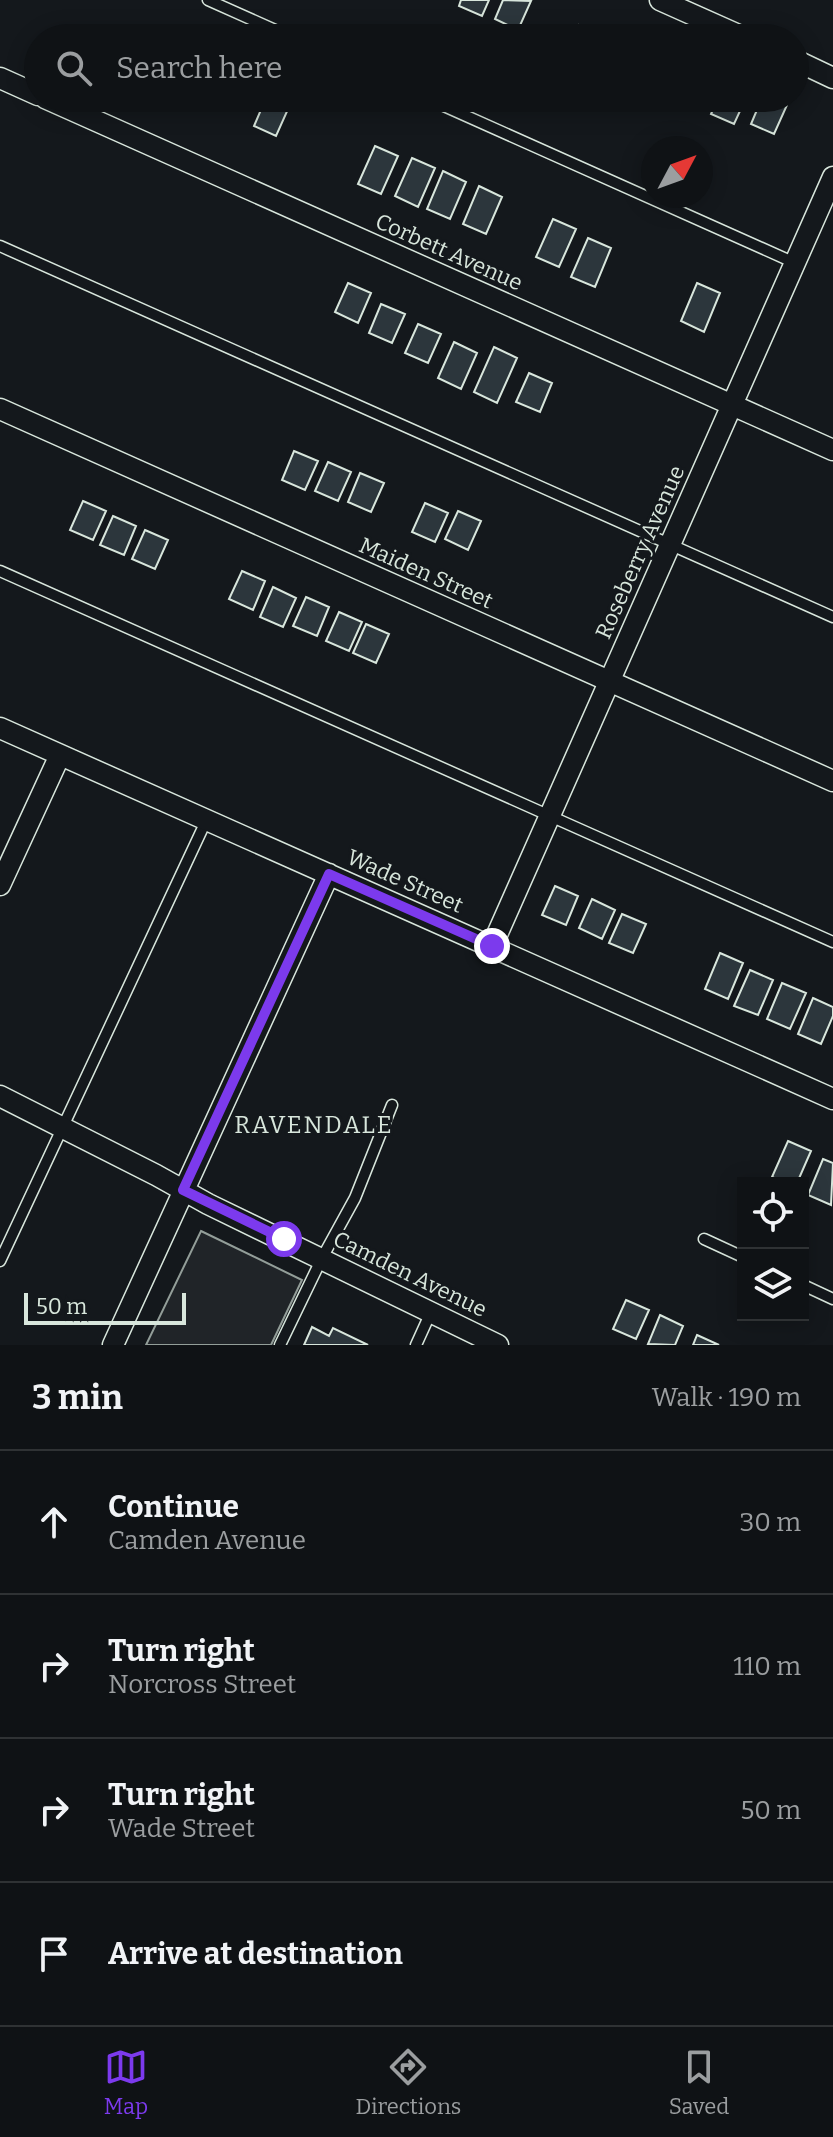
<!DOCTYPE html>
<meta charset="utf-8">
<style>
:root{--surface:#0f1215;--page:#181b1e;--text:#f1f3f6;--muted:#9b9ea0;--line:#2f3234;--accent:#7c3aed}
body{margin:0;font-family:Bitter,serif;background:var(--page);color:var(--text)}
.controls{position:absolute;right:24px;bottom:24px;display:grid;overflow:hidden;border-radius:0px;box-shadow:0 4px 20px #0003}
.controls button{width:72px;height:72px;display:grid;place-items:center;padding:0;border:0;border-bottom:2px solid var(--line);background:var(--surface);color:var(--text);font:40px sans-serif}
.compass{position:absolute;left:641px;top:136px;width:72px;height:72px;border-radius:50%;background:var(--surface);box-shadow:0 4px 20px #0003;rotate:49deg}
.scale{position:absolute;left:24px;bottom:20px;width:162px;box-sizing:border-box;padding-left:8px;border:4px solid #d8e6dc;border-top:0;font-size:22px;line-height:28px;white-space:nowrap;color:#d8e6dc;-webkit-text-stroke:6px #14181c;paint-order:stroke}
.stop{position:absolute;width:24px;height:24px;margin:-18px;border:6px solid #7c3aed;border-radius:50%;background:#fff}
.stop.end{background:#7c3aed;border-color:#fff;box-shadow:0 2px 8px #0008}
.list{margin:0;padding:0;list-style:none}
h2{display:flex;justify-content:space-between;align-items:center;height:104px;margin:0;padding:0 32px;font-size:34px}
h2 small{font-size:26px;font-weight:400;color:var(--muted)}
.list li{display:grid;grid-template-columns:52px 1fr auto;gap:24px;align-items:center;box-sizing:border-box;height:144px;padding:0 32px;border-top:2px solid var(--line)}
.list b{display:block;font-size:30px;white-space:nowrap}
.list p{margin:0;font-size:26px;white-space:nowrap;color:var(--muted)}
.list em{font-size:26px;font-style:normal;color:var(--muted)}
.icon{flex:none;width:44px;height:44px;fill:none;stroke:currentColor;stroke-width:2;stroke-linecap:round;stroke-linejoin:round}
.map{position:relative;flex:none;width:833px;height:1345px;overflow:hidden}
.search{position:absolute;background:var(--surface);box-shadow:0 4px 20px #0003;left:24px;right:24px;top:24px;height:88px;display:flex;align-items:center;gap:20px;box-sizing:border-box;padding:0 28px;border-radius:44px;color:var(--muted);font-size:30px}
.sheet{height:680px;background:var(--surface)}
nav{display:flex;justify-content:space-around;align-items:center;box-sizing:border-box;height:112px;border-top:2px solid var(--line);background:var(--surface);font-size:22px;color:var(--muted)}
nav a{display:grid;justify-items:center;gap:4px}
nav .on{color:var(--accent)}
.map>svg:first-child{display:block}
</style>
<div class="map">
<svg width="833" height="1345" viewBox="0 0 833 1345">
<rect width="100%" height="100%" fill="#14181c"/>
<path fill="#202428" stroke="#939e99" stroke-width="2" d="M201,1231L302,1280L271,1345H146Z"/>
<path fill="#2c363c" stroke="#d8e6dc" stroke-width="2" d="M461,0H489L482,16L459,6Z
M503,0L531,1L518,30L495,19Z
M579,25L603,36L602,38H574Z
M266,98H293L276,136L254,126Z
M718,98H746L734,124L711,114Z
M762,98H772L787,105L774,134L751,124Z
M375,146L398,156L381,194L358,184Z
M412,158L435,168L418,207L395,196Z
M443,171L466,182L450,219L427,209Z
M479,186L502,197L486,234L463,224Z
M553,219L576,229L559,267L536,257Z
M588,238L611,248L595,287L571,277Z
M348,283L371,293L358,323L335,312Z
M697,283L720,293L704,332L681,321Z
M381,304L405,314L392,343L369,333Z
M418,324L441,334L428,363L405,353Z
M454,342L477,353L461,389L438,378Z
M494,347L517,358L497,403L474,392Z
M529,373L552,383L540,412L516,402Z
M294,451L318,461L305,490L282,480Z
M328,462L351,472L338,501L315,491Z
M360,473L384,483L371,512L348,502Z
M83,501L106,511L93,540L70,530Z
M425,503L448,513L435,542L412,532Z
M458,511L481,521L468,550L445,539Z
M113,516L136,526L124,555L100,545Z
M145,530L168,540L155,569L132,559Z
M242,571L265,581L253,610L229,599Z
M273,587L296,598L283,627L260,617Z
M306,597L329,607L317,636L293,626Z
M339,612L362,622L349,651L326,641Z
M366,624L389,634L376,663L353,653Z
M555,886L578,896L566,925L542,915Z
M592,899L615,910L602,939L579,928Z
M622,914L646,924L633,953L609,943Z
M720,953L743,963L728,999L705,989Z
M750,970L773,980L758,1015L734,1006Z
M782,983L806,993L790,1029L767,1019Z
M813,998L833,1007V1016L821,1044L798,1034Z
M788,1141L811,1151L797,1183H786L772,1177Z
M823,1159L833,1163L831,1205L808,1195Z
M626,1300L649,1310L636,1339L613,1329Z
M660,1315L683,1326L675,1345L648,1344Z
M312,1327L329,1336L333,1328L368,1345H304Z
M697,1335L719,1345H693Z"/>
<g fill="none" stroke-linecap="round" stroke-linejoin="round">
<defs>
<path id="service" d="M208,0L293,38
M426,98L795,263
M0,246L833,617
M0,571L833,942
M704,1239L743,1257
M0,1261L207,819
M803,1285L833,1299
M280,1345L322,1258L355,1198L392,1105
M416,1345L431,1312"/>
<path id="minor" d="M660,0L745,38
M795,60L833,78
M0,78L38,95
M45,98L833,450
M0,409L833,781
M0,728L833,1099
M0,885L60,755
M492,946L833,177
M0,1096L156,1175L208,1204L498,1345
M113,1345L329,874"/>
</defs>
<use href="#service" stroke="#d8e6dc" stroke-width="13"/>
<use href="#minor" stroke="#d8e6dc" stroke-width="23"/>
<use href="#service" stroke="#14181c" stroke-width="10"/>
<use href="#minor" stroke="#14181c" stroke-width="20"/>
</g>
<g fill="none" stroke-linecap="round" stroke-linejoin="round">
<path stroke="#7c3aed" stroke-width="10" d="M284,1239L183,1190L329,874L492,946"/>
</g>
<g text-anchor="middle" dominant-baseline="central" stroke-width="6" stroke-linejoin="round" paint-order="stroke">
<g font-size="22" fill="#d8e6dc" stroke="#14181c">
<text transform="translate(449 252) rotate(24)">Corbett Avenue</text>
<text transform="translate(640 552) rotate(-66)">Roseberry Avenue</text>
<text transform="translate(426 573) rotate(24)">Maiden Street</text>
<text transform="translate(405 881) rotate(24)">Wade Street</text>
<text transform="translate(410 1274) rotate(26)">Camden Avenue</text>
</g>
<g font-size="24" letter-spacing="2" fill="#d8e6dc" stroke="#14181c">
<text x="314" y="1125">RAVENDALE</text>
</g>
</g>
</svg>
<div class="controls">
<button><svg class="icon" aria-label="locate" viewBox="0 0 24 24"><circle cx="12" cy="12" r="6"/><path d="M12 2v4M12 18v4M2 12h4M18 12h4"/></svg></button>
<button><svg class="icon" aria-label="layers" viewBox="0 0 24 24"><path d="M12 4l9 5-9 5-9-5zM3 14l9 5 9-5"/></svg></button>
</div>
<svg class="compass" viewBox="-18 -18 36 36"><path d="M0-13l5 13h-10z" fill="#e53935"/><path d="M0 13l5-13h-10z" fill="#9b9ea0"/></svg>
<div class="scale">50 m</div>
<div class="stop" style="left:284px;top:1239px"></div>
<div class="stop end" style="left:492px;top:946px"></div>
<div class="search"><svg class="icon" aria-label="search" viewBox="0 0 24 24"><circle cx="10" cy="10" r="6"/><path d="M15 15l6 6"/></svg>Search here</div>
</div>
<section class="sheet">
<h2>3 min<small>Walk · 190 m</small></h2>
<ul class="list">
<li><svg class="icon" aria-label="ahead" viewBox="0 0 24 24"><path d="M12 20V5M6 11l6-6 6 6"/></svg><div><b>Continue</b><p>Camden Avenue</p></div><em>30 m</em></li>
<li><svg class="icon" aria-label="right" viewBox="0 0 24 24"><path d="M7 20v-9h11M14 6l5 5-5 5"/></svg><div><b>Turn right</b><p>Norcross Street</p></div><em>110 m</em></li>
<li><svg class="icon" aria-label="right" viewBox="0 0 24 24"><path d="M7 20v-9h11M14 6l5 5-5 5"/></svg><div><b>Turn right</b><p>Wade Street</p></div><em>50 m</em></li>
<li><svg class="icon" aria-label="arrive" viewBox="0 0 24 24"><path d="M6 21V4h12l-3 4 3 4H6"/></svg><div><b>Arrive at destination</b></div></li>
</ul>
</section>
<nav>
<a class="on"><svg class="icon" aria-label="map" viewBox="0 0 24 24"><path d="M3 6l6-2 6 2 6-2v14l-6 2-6-2-6 2zM9 4v14M15 6v14"/></svg>Map</a>
<a><svg class="icon" aria-label="directions" viewBox="0 0 24 24"><path d="M12 3l9 9-9 9-9-9zM9 14v-3h6M13 9l2 2-2 2"/></svg>Directions</a>
<a><svg class="icon" aria-label="saved" viewBox="0 0 24 24"><path d="M7 4h10v16l-5-4-5 4z"/></svg>Saved</a>
</nav>
